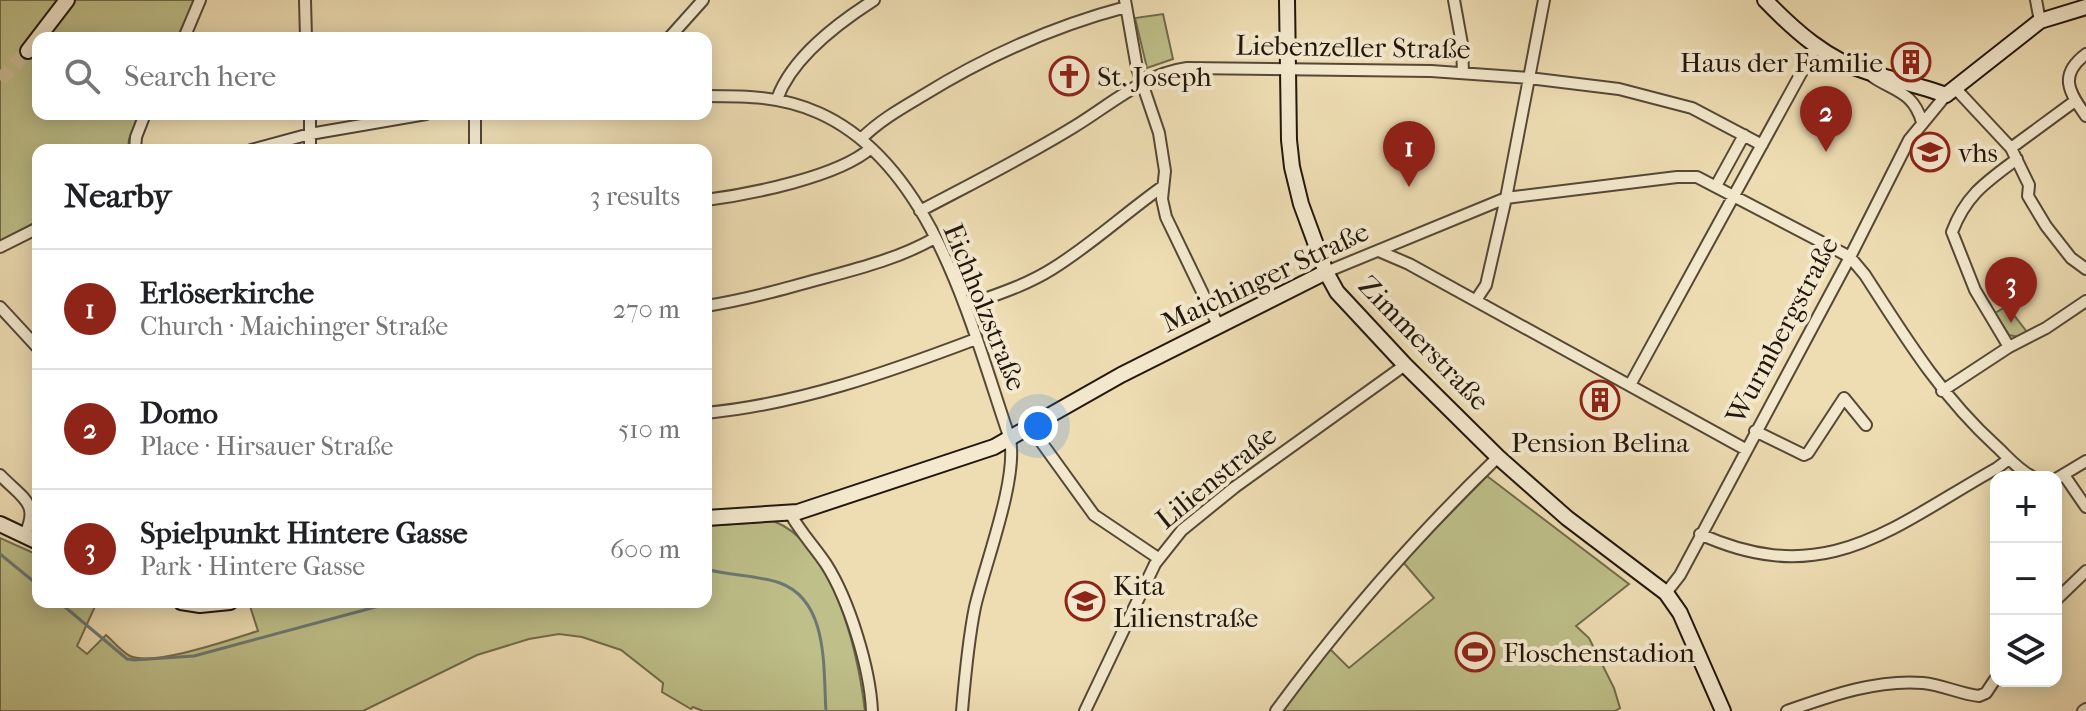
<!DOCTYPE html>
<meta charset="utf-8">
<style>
:root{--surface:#fff;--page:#f2f2f2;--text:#202124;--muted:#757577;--line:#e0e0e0;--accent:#8f2418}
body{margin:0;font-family:"IM FELL French Canon",serif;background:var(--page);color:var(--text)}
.controls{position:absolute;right:24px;bottom:24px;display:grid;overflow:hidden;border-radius:16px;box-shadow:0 4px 20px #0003}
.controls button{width:72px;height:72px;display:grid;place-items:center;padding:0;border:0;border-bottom:2px solid var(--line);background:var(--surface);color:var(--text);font:40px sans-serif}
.you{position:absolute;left:1038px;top:426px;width:28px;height:28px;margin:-20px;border:6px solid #fff;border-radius:50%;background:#1a73e8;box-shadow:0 0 0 12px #1a73e833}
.badge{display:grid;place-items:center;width:52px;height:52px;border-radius:50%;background:var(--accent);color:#fff;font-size:26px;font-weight:700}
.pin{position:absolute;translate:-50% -66px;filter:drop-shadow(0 2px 4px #0008)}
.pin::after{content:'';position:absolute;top:42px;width:28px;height:24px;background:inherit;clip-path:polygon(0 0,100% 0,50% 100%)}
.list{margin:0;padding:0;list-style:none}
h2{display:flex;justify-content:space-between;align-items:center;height:104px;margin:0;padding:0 32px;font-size:34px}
h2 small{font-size:26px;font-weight:400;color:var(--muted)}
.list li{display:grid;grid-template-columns:52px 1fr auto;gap:24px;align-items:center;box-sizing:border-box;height:120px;padding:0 32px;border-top:2px solid var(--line)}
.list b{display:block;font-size:30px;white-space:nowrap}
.list p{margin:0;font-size:26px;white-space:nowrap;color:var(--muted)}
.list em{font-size:26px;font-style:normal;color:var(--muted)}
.icon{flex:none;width:44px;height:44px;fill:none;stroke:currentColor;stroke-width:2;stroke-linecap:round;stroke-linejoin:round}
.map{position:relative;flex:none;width:2086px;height:711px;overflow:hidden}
.search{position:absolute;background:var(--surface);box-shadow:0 4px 20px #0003;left:32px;top:32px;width:680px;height:88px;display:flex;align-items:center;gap:20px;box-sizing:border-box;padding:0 28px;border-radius:16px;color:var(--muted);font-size:30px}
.panel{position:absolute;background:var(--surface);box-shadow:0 4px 20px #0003;left:32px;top:144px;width:680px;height:464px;border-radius:16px}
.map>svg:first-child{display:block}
</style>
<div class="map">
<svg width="2086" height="711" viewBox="0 0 2086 711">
<rect width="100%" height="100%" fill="#eeddb3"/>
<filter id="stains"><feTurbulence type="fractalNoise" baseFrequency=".0025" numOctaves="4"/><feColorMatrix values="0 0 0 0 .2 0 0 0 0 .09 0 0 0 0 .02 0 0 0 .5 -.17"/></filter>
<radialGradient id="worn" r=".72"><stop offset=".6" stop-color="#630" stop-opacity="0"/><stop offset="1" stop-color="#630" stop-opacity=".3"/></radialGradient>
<path fill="#bebf89" stroke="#706b4b" stroke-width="2" d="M0,0H195L177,38H38V114H141L129,139L128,150H38V221L0,241Z
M1163,14L1173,59L1147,68L1135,18Z
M2007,306L2027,332L2019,337L2009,335L1995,313Z
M1487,476L1629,584L1576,626L1589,638L1614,688L1620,708L1615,711H1283L1328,647L1349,668L1434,598L1403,562Z
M773,521C834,543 858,654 865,711H703L693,707L691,709L662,692L663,683L621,650L582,637L559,634L529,639L477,655L363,711H0V538L38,555V602H97L77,646L87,654L106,635C113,641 122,652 130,656C153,667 232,639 258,631L249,603L254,602H706V526Z"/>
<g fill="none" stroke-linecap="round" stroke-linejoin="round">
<path stroke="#6c7873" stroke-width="3" d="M0,554L38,585
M706,569C730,576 757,575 780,583C829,601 823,668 826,711
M59,602L127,659L134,660L194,656L394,602"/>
<path stroke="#cfbf9a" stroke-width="14" stroke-dasharray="14 7" stroke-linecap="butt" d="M0,80L28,51"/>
<defs>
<path id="street" d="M305,0L306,38
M1125,0L1137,68L1159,133L1165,171L1162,199L1166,217L1218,325
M1454,0L1462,44L1463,73
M2036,0L2040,21
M184,38L200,0
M669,38L703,0
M2086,54C2058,75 2069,92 2086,116
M1873,77C1896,92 1913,92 1922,122
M1955,88L2011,148L2029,185L2028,196L2046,226L2071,258L2086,269
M706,96C745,96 782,96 819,113C935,165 972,330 1010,439C1018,479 985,564 975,607C968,641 965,676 962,711
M777,99C792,57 838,23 874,0
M310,114V150
M475,114V150
M861,139C879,121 900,109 922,96C985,57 1054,26 1126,7
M2011,148L2075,101
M135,150L136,137L145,114
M251,150L310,134L426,114
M1716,186L1744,135
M706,200C751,194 838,177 871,148
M920,211C971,184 1023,158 1072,128C1109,106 1143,74 1187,68L1431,71L1529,78L1619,89L1692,108L1762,145
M0,247L38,228
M1381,252L1409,264L1745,449
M1326,272L1506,198L1677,177H1697L1850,257L1865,275C1905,337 1941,396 1996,446C2008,457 2018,470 2033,477
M1476,300L1486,285L1506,198L1544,0
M706,306C744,300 780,290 816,280C857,269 898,259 935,238
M965,306C995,295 1025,286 1052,269C1091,245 1124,214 1162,187
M0,307L38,348
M2009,347L1975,290L1952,232C1966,195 1986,182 2017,159
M1630,385L1816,46
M1942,391L2009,347L2046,328L2086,301
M706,413C799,404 889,372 976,339
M1755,431L1804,455L1808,453L1844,398L1866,425
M1039,439L1094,515L1158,558
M0,475C22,498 41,503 24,536
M2064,475L2086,507
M2056,479L2086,461
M790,513C800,532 814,546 826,564C849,600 870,668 872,711
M1700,534C1826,591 1892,527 1997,468L2009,459
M1666,593L1680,575L1850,257L1909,140L1946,95
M2056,600L2086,571
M1085,711L1155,564L1182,530L1235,487L1405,365
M1276,711C1345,617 1414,538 1498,457
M1787,711C1830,696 1877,679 1923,683C1943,685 1960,694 1979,696L1986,693L1996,678
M2083,711L2086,709"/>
<path id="secondary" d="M1287,0L1289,140L1292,167L1301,204L1326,272L1337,292L1405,365L1498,457L1567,518L1666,593L1680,613L1723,711
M1765,0C1794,30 1827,60 1868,72C1894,80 1921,86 1946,95L2040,21L2086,7
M28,51L67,0
M706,518L798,512L994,447L1121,375L1326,272
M0,524L38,542
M181,602L200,605L230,602"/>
</defs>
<use href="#street" stroke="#554836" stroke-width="14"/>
<use href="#secondary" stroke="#22170d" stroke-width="18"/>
<use href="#street" stroke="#f4e9ce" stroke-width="10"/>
<use href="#secondary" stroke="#f4e9ce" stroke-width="14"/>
</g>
<defs>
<symbol id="building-ring" viewBox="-11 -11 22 22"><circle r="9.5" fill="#f4e9ce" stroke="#8f2418" stroke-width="1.5"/><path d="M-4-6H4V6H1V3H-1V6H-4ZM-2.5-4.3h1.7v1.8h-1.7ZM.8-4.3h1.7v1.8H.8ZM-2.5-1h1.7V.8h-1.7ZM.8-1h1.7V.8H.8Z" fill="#8f2418"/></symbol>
<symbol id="church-ring" viewBox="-11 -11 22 22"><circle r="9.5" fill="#f4e9ce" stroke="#8f2418" stroke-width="1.5"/><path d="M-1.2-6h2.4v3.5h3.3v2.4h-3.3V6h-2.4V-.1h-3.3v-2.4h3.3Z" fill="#8f2418"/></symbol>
<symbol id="school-ring" viewBox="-11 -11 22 22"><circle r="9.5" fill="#f4e9ce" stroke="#8f2418" stroke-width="1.5"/><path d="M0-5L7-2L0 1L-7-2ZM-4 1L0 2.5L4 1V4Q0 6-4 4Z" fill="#8f2418"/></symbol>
<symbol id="stadium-ring" viewBox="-11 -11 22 22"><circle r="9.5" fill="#f4e9ce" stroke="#8f2418" stroke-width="1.5"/><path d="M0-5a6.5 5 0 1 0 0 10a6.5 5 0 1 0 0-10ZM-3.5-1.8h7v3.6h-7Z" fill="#8f2418"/></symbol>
</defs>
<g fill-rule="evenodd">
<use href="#building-ring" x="1889" y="40" width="44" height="44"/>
<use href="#church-ring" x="1047" y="54" width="44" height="44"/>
<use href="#school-ring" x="1908" y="130" width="44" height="44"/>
<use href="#building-ring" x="1578" y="378" width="44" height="44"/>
<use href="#school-ring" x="1063" y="579" width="44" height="44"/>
<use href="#stadium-ring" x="1453" y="630" width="44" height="44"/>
</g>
<g text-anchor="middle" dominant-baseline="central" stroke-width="8" stroke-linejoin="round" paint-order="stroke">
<g font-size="28" fill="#22170d" stroke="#f4e9ce">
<text transform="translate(1353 47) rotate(1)">Liebenzeller Straße</text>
<text transform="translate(1265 277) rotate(-25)">Maichinger Straße</text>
<text transform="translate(985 307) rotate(68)">Eichholzstraße</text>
<text transform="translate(1782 330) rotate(-62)">Wurmbergstraße</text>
<text transform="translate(1424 343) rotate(46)">Zimmerstraße</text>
<text transform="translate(1216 477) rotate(-39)">Lilienstraße</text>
</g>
<g font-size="28" fill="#22170d" stroke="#f4e9ce" text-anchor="start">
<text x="1883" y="62" text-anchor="end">Haus der Familie</text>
<text x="1097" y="76">St. Joseph</text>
<text x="1958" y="152">vhs</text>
<text x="1600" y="442" text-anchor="middle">Pension Belina</text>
<text x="1113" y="585">Kita<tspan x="1113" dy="32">Lilienstraße</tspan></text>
<text x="1503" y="652">Floschenstadion</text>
</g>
</g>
<rect width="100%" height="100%" filter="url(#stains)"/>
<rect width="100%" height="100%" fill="url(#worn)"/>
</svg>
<div class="controls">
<button>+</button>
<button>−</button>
<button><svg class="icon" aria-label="layers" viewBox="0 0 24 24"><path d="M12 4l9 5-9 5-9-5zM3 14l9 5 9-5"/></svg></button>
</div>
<div class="you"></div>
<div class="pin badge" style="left:1409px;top:187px">1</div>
<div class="pin badge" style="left:1826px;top:152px">2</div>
<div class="pin badge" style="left:2011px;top:323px">3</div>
<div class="search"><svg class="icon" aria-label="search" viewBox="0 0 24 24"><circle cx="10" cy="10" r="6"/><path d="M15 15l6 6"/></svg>Search here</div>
<section class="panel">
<h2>Nearby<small>3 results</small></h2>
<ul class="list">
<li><span class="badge">1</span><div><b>Erlöserkirche</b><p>Church · Maichinger Straße</p></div><em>270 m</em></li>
<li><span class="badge">2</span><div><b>Domo</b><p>Place · Hirsauer Straße</p></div><em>510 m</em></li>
<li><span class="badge">3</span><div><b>Spielpunkt Hintere Gasse</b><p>Park · Hintere Gasse</p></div><em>600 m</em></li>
</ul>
</section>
</div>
